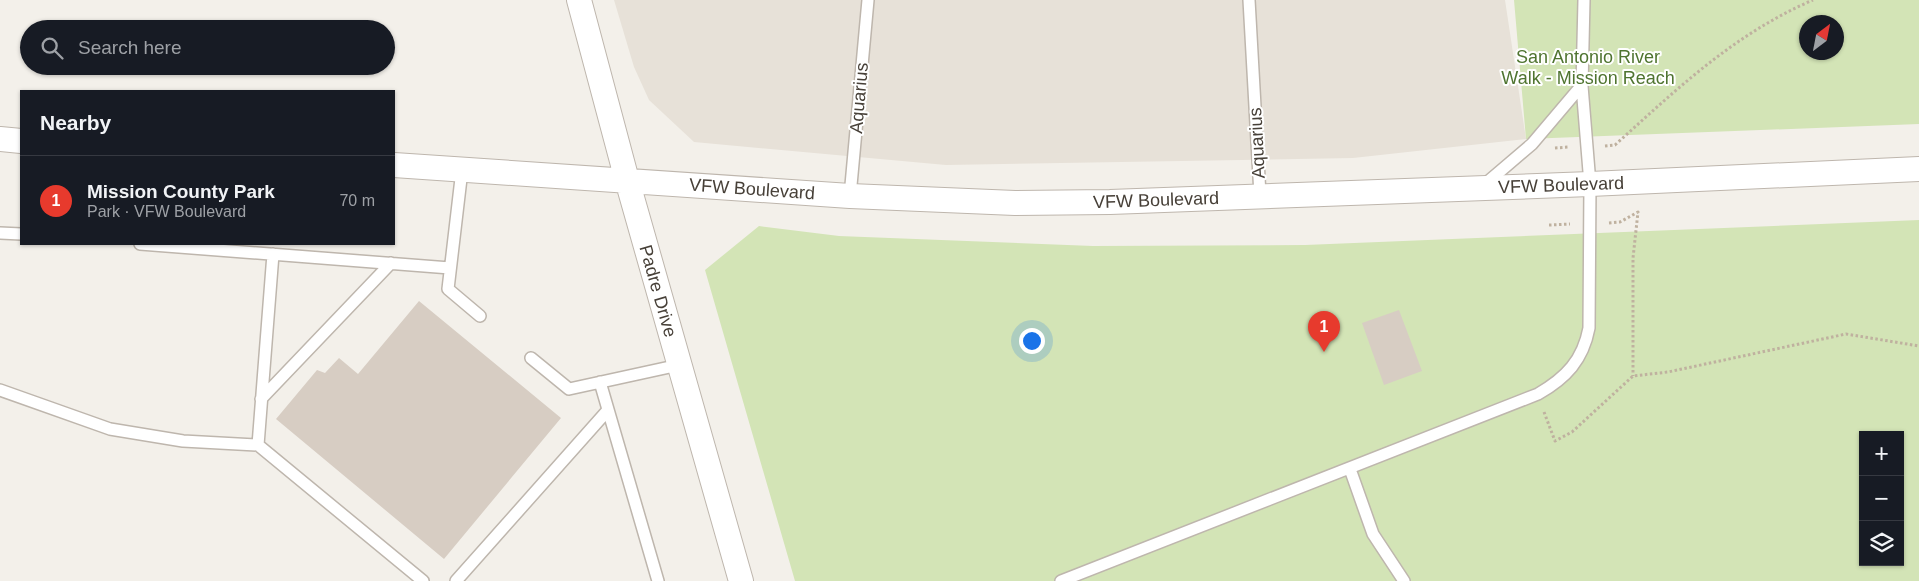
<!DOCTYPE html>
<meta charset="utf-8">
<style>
:root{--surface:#171b24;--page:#20242c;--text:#f1f3f6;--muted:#9ea1a6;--line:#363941;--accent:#e73a2d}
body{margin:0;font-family:Helvetica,sans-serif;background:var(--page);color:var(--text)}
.controls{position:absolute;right:15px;bottom:15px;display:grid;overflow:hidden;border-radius:0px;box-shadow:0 1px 4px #0004}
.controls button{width:45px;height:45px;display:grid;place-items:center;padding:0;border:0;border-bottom:1px solid var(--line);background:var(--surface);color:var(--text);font:25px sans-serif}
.compass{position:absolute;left:1799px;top:15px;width:45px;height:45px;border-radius:50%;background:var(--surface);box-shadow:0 1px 4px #0004;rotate:32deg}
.you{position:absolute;left:1031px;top:340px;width:18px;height:18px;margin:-12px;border:4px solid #fff;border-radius:50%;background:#1a73e8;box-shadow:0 0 0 8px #1a73e833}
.badge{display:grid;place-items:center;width:32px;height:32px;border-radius:50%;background:var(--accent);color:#fff;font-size:16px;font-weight:700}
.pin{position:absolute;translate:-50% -41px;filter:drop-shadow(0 1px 2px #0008)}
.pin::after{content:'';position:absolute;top:26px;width:18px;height:15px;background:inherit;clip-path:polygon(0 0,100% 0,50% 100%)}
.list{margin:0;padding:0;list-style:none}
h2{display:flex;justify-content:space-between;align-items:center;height:65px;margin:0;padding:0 20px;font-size:21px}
h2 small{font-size:16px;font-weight:400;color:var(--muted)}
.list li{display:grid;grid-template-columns:32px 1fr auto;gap:15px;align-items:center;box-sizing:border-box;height:90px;padding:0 20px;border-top:1px solid var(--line)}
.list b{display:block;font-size:19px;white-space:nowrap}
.list p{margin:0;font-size:16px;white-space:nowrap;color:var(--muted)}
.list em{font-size:16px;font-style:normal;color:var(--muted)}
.icon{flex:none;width:28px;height:28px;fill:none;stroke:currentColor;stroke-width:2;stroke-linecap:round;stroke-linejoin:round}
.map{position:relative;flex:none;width:1919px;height:581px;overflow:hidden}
.search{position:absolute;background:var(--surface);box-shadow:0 1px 4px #0004;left:20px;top:20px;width:375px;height:55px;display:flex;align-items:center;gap:12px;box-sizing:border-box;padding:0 18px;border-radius:28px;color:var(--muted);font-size:19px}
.panel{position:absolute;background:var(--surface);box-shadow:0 1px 4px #0004;left:20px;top:90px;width:375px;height:155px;border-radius:0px}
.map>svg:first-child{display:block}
</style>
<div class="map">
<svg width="1919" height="581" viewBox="0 0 1919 581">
<rect width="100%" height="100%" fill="#f3f0ea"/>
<path fill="#e7e1d8" d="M614,0H1505L1526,139L1353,158L946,165L694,142L649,100L634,67Z"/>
<path fill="#d3e4b6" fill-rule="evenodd" d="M1514,0H1919V124L1526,139ZM1806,22H1836V52H1806Z
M1919,220V581H795L705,270L759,226L839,236L1093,246L1305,245ZM1863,435H1900V562H1863Z"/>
<path fill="#d7cdc3" d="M419,301L561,418L444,559L276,419L317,370L325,373L339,358L358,374Z
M1399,310L1422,371L1384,385L1362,323Z"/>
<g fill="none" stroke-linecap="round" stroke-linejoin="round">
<defs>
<path id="lane" d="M1249,0L1260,195
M462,170L448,289L480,316
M1484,185L1532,144L1582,85
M850,196L868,0
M0,233L21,234
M140,244L450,268
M273,254L258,445L423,581
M531,358L569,389L679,365
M600,382L658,581
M0,390L110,429L183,441L258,445
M261,399L391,263
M1350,469L1373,534L1404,581
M456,581L608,410
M1061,581L1538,394C1566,378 1583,360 1589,328L1590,184L1582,86L1584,0"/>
<path id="street" d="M579,0L627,180L741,581
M0,139L21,141
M394,165L850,196L1015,203L1110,202L1590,184L1919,169"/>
</defs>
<use href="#lane" stroke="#beb6ad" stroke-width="14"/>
<use href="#street" stroke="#beb6ad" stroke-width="26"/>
<path stroke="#bfb19f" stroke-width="3" stroke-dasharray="2.5 2.5" stroke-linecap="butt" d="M1605,146L1615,145C1677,89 1734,34 1813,0
M1555,148L1569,147
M1609,223L1620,222L1638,212L1633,258V376
M1549,225L1570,224
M1544,412L1555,441L1572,432L1633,376L1668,372L1846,334L1919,346"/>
<use href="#lane" stroke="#fff" stroke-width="11"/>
<use href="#street" stroke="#fff" stroke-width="24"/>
</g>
<g text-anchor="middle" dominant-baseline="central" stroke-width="4" stroke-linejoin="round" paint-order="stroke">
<g font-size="18" fill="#4f7430" stroke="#fff">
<text x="1588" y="57">San Antonio River<tspan x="1588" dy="21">Walk - Mission Reach</tspan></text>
</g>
<g font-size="18" fill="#474038" stroke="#fff">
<text transform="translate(859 98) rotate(-85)">Aquarius</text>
<text transform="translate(1257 143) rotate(-93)">Aquarius</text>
<text transform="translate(1561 185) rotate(-2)">VFW Boulevard</text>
<text transform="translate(752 189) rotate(4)">VFW Boulevard</text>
<text transform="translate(1156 200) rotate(-2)">VFW Boulevard</text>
<text transform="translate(658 291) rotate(74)">Padre Drive</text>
</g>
</g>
</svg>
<div class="controls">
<button>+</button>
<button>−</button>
<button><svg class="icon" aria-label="layers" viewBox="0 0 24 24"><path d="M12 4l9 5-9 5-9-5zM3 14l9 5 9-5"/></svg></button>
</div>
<svg class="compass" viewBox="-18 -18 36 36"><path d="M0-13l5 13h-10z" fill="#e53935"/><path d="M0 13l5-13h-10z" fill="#9ea1a6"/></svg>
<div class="you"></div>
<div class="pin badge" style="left:1324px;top:352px">1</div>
<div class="search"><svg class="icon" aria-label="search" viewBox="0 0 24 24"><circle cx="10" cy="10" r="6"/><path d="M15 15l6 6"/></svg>Search here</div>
<section class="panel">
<h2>Nearby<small></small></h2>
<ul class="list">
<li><span class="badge">1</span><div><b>Mission County Park</b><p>Park · VFW Boulevard</p></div><em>70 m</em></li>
</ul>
</section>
</div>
